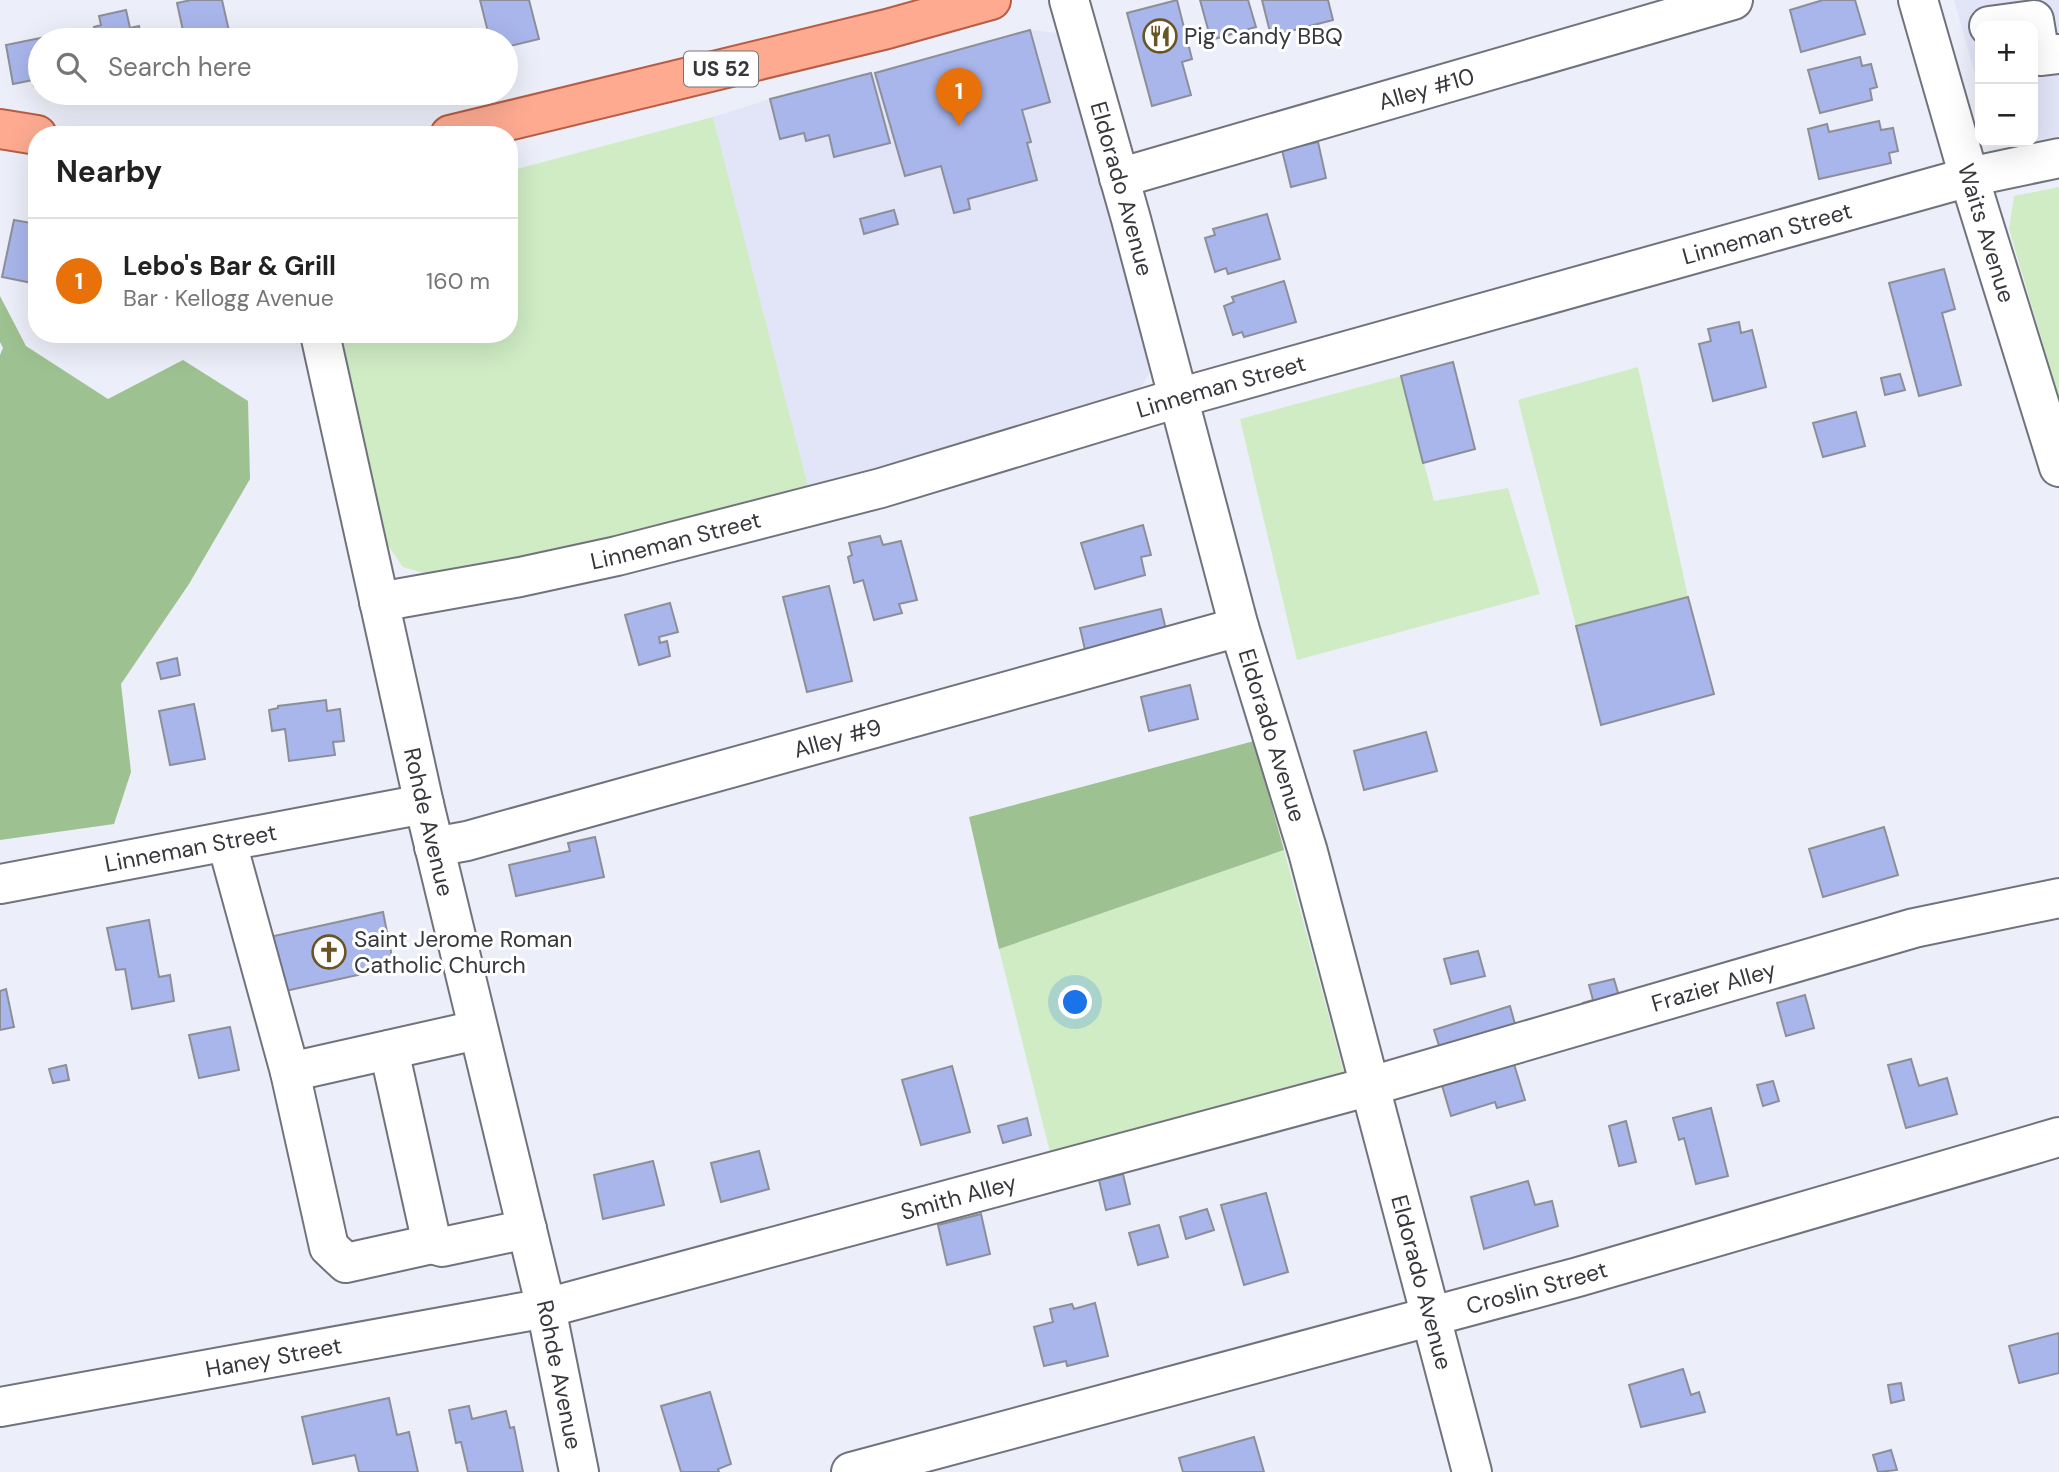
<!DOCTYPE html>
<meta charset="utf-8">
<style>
:root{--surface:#fff;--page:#f2f2f2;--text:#222;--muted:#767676;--line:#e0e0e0;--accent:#695423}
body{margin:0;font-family:"DM Sans",sans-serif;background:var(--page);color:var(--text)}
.controls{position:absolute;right:21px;top:21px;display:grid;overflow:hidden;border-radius:14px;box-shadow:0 7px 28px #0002}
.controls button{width:63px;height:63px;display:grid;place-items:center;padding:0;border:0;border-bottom:2px solid var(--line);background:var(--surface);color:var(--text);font:35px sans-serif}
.you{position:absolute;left:1076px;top:1003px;width:24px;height:24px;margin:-18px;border:5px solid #fff;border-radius:50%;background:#1a73e8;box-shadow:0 0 0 10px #1a73e833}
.badge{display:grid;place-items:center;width:46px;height:46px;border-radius:50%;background:var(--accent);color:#fff;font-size:23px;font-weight:700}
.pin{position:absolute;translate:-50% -58px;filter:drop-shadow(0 2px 4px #0008)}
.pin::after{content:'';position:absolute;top:37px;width:24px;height:21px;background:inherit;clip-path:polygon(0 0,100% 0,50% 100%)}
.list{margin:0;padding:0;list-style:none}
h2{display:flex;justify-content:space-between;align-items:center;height:91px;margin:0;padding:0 28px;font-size:30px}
h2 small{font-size:23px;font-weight:400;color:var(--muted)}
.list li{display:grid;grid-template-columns:46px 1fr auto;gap:21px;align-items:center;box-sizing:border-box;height:126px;padding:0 28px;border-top:2px solid var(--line)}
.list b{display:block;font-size:26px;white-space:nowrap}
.list p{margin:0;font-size:23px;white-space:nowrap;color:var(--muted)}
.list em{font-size:23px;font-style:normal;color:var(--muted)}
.icon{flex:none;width:38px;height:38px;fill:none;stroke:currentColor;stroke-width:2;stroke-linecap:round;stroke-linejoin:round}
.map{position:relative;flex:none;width:2059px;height:1472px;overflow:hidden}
.search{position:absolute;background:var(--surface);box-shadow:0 7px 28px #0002;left:28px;top:28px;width:490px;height:77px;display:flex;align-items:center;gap:18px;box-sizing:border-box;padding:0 24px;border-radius:38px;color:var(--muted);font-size:26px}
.panel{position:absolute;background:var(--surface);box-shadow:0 7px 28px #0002;left:28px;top:126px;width:490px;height:217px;border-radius:28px}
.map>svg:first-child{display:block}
</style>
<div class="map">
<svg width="2059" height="1472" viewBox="0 0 2059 1472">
<rect width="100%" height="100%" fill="#eceff9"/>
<path fill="#e1e5f7" d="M1954,0H2059V136L2033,141V26H1980V92Z
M1030,30L1058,33L1153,368L1133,399L808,486L713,117L770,99L875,73Z"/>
<path fill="#cfecc5" d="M713,117L808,486L445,579L403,567L384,540L339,334H509V171Z
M2059,187V398L2009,229L2014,196Z
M1638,367L1688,597L1576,626L1518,400Z
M1401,376L1434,501L1508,488L1540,594L1297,660L1240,419Z
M1284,850L1344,1073L1053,1164L999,949Z"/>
<path fill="#9ec191" d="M0,296L26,346L108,399L183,360L248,401L250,479L189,584L121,684L131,772L114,824L0,840V355L3,348L0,342Z
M1254,741L1284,850L999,949L969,817Z"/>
<path fill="#a9b6eb" stroke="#8d8f98" stroke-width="2" d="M191,0H222L231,40H185L177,3Z
M480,0H529L539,39L506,47V40H490Z
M1177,0L1192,59L1182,62L1191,95L1152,106L1127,13Z
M1200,0H1248L1256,27L1211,40Z
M1262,0H1328L1333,20L1271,36Z
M1823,0H1855L1865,34L1801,52L1790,10Z
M126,10L130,28L139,26L142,40H97L94,27L101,25L99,16Z
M1030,30L1050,102L1022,110L1031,142L1027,143L1037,180L968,199L970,209L954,213L941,166L905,176L875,73Z
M60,34L61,40H40V85L34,86L33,80L13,84L6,45Z
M1860,57L1862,66L1871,64L1877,87L1870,89L1872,100L1820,113L1808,70Z
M871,73L890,143L834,157L829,135L806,141L804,133L780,139L770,99Z
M1879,121L1881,130L1893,128L1898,151L1889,153L1891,163L1819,179L1808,129L1827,124L1829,132Z
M1318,142L1326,178L1291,187L1282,150Z
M894,210L898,224L864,234L860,219Z
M1267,214L1280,259L1228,274L1226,268L1215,272L1205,238L1215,235L1213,229Z
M14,220L37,224V284L2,277Z
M1944,269L1955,309L1942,313L1961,385L1919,396L1889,283Z
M1284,281L1296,322L1244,337L1242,332L1233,335L1224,306L1234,302L1232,297Z
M1739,322L1741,333L1752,330L1766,387L1713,401L1699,344L1711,341L1708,329Z
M1453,362L1475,449L1423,463L1401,376Z
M1900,374L1905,390L1885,395L1881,378Z
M1856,412L1865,446L1823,457L1813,423Z
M1143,525L1151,555L1141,557L1145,575L1095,589L1081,543Z
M880,536L883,545L901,541L917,600L899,604L902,613L874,620L863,580L854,583L848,557L852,555L849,543Z
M829,586L852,681L807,692L783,597Z
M1688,597L1714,694L1601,725L1576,626Z
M670,603L678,632L659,637L660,643L667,641L670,656L639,665L625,615Z
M1161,609L1167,634L1086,654L1080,628Z
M177,658L180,675L161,679L157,663Z
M1190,685L1198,719L1149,731L1141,697Z
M326,700L327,711L340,709L344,741L333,742L335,755L289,761L285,729L272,731L269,710L278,708V706Z
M194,704L205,759L170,765L159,711Z
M1426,732L1437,771L1364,790L1354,751Z
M1884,827L1898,875L1823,897L1809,849Z
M595,837L604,877L516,896L509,865L570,851L568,843Z
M383,912L394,967L276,993L265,938Z
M149,920L159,977L170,975L174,1001L132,1009L125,969L116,970L107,928Z
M1478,951L1485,976L1451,984L1444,959Z
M1614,979L1619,996L1586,1017L1583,1003L1593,1000L1589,985Z
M6,989L14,1027L0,1030V991Z
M1805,995L1814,1028L1786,1036L1777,1003Z
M1510,1006L1518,1035L1443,1058L1434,1030Z
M230,1027L239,1070L199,1078L189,1035Z
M1911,1059L1919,1086L1947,1078L1957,1114L1906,1128L1888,1065Z
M1513,1061L1525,1100L1497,1108L1495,1102L1451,1116L1441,1082Z
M66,1065L69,1080L53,1083L49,1069Z
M952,1066L970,1132L921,1145L902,1080Z
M1773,1081L1779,1101L1763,1106L1757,1085Z
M1711,1108L1728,1176L1696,1184L1684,1138L1679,1140L1673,1118Z
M1027,1118L1031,1135L1003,1143L998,1126Z
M1626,1121L1636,1162L1619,1166L1609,1126Z
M759,1151L769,1189L721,1202L711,1163Z
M653,1161L664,1205L603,1219L594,1175Z
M1123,1174L1130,1204L1106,1210L1099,1180Z
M1528,1181L1535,1205L1552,1201L1558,1226L1484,1249L1471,1197Z
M1266,1193L1288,1272L1244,1285L1221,1205Z
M1207,1209L1214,1230L1186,1239L1180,1217Z
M981,1214L990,1254L947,1265L938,1225Z
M1159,1225L1168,1257L1138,1265L1129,1233Z
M1095,1303L1108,1356L1067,1366L1066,1361L1044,1366L1034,1327L1053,1322L1050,1309L1072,1304L1074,1309Z
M2059,1333V1373L2019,1383L2009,1346Z
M1683,1369L1691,1395L1699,1392L1705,1412L1641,1427L1629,1385Z
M1901,1383L1904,1400L1891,1403L1888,1385Z
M710,1392L731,1464L718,1469L719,1472H681L661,1406Z
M389,1398L397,1435L409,1432L418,1472H359L355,1455L313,1464L302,1417Z
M469,1406L472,1419L506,1411L510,1428L514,1427L523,1472H468L461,1442L456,1443L449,1410Z
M1254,1437L1264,1472H1183L1179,1458Z
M1891,1450L1897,1470L1878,1472L1873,1455Z"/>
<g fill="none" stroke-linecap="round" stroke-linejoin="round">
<defs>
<g id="minor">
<path id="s1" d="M1069,0L1131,219L1239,627L1308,852L1472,1472"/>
<path id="s2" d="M1918,0L1969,177L2059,467"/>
<path d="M1989,26L2034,20L2040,56L2059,54"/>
<path id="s3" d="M1119,178L1733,0"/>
<path id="s4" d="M320,334L424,804L546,1308L579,1472"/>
<path id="s5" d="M379,602L520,577L617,556L881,488L1178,398L1969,177L2059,158"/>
<path d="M227,843L290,1072L329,1247L346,1263L432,1244"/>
<path id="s6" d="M434,847L467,841L1239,627"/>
<path id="s7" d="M0,884L424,804"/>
<path d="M389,1050L432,1244L442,1247L527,1229"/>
<path d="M290,1072L477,1030"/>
<path id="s8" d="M0,1407L546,1308L1371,1086L1914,928L2059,898"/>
<path id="s9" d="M851,1472L1578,1277L2059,1137"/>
</g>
<path id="major" d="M0,129L37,135
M450,135L887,29L991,0"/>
</defs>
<use href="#minor" stroke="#71737c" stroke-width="42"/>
<use href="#major" stroke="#b75d43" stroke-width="42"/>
<use href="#minor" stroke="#fff" stroke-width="38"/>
<use href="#major" stroke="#fdaa91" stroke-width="38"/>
</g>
<defs>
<symbol id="restaurant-ring" viewBox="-11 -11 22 22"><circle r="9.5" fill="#fff" stroke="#695423" stroke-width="1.5"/><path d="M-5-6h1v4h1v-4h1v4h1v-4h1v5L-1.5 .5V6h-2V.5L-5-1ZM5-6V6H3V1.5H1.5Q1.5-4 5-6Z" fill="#695423"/></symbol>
<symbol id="church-ring" viewBox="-11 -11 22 22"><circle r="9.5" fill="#fff" stroke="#695423" stroke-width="1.5"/><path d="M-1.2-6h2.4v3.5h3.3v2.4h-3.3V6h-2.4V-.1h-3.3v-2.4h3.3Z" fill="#695423"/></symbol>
</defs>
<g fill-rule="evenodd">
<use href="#restaurant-ring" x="1141" y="17" width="38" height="38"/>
<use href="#church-ring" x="310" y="933" width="38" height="38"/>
</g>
<g text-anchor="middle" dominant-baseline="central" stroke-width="6" stroke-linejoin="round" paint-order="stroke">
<rect fill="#fff" stroke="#737476" stroke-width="2" x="684" y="51.5" width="74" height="35" rx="5"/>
<g font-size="21" font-weight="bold" fill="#37383c">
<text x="721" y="69">US 52</text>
</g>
<g font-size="23" fill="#37383c" stroke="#fff" text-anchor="start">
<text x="1184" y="36">Pig Candy BBQ</text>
<text x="354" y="939">Saint Jerome Roman<tspan x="354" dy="26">Catholic Church</tspan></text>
</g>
<g font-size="23" fill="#37383c" stroke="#fff">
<text stroke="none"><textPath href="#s3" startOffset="320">Alley #10</textPath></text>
<text stroke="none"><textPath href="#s1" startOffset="196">Eldorado Avenue</textPath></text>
<text stroke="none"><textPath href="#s2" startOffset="243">Waits Avenue</textPath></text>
<text stroke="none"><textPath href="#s5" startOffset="1437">Linneman Street</textPath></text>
<text stroke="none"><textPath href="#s5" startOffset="870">Linneman Street</textPath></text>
<text stroke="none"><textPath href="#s5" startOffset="303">Linneman Street</textPath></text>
<text stroke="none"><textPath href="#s1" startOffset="763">Eldorado Avenue</textPath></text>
<text stroke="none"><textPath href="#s6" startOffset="418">Alley #9</textPath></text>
<text stroke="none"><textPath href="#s4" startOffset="500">Rohde Avenue</textPath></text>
<text stroke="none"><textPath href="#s7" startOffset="194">Linneman Street</textPath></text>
<text stroke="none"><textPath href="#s8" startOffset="1766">Frazier Alley</textPath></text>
<text stroke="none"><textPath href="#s8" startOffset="982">Smith Alley</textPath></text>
<text stroke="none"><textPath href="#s1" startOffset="1330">Eldorado Avenue</textPath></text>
<text stroke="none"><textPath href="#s9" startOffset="710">Croslin Street</textPath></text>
<text stroke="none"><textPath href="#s8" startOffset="278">Haney Street</textPath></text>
<text stroke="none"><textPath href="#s4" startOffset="1068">Rohde Avenue</textPath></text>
</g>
</g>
</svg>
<div class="controls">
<button>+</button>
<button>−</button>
</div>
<div class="you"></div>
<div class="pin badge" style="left:959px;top:126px;background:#e8710a">1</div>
<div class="search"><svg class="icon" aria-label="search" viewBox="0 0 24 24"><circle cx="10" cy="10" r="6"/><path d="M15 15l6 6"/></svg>Search here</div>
<section class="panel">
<h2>Nearby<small></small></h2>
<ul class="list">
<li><span class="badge" style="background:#e8710a">1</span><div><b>Lebo's Bar &amp; Grill</b><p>Bar · Kellogg Avenue</p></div><em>160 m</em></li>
</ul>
</section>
</div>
